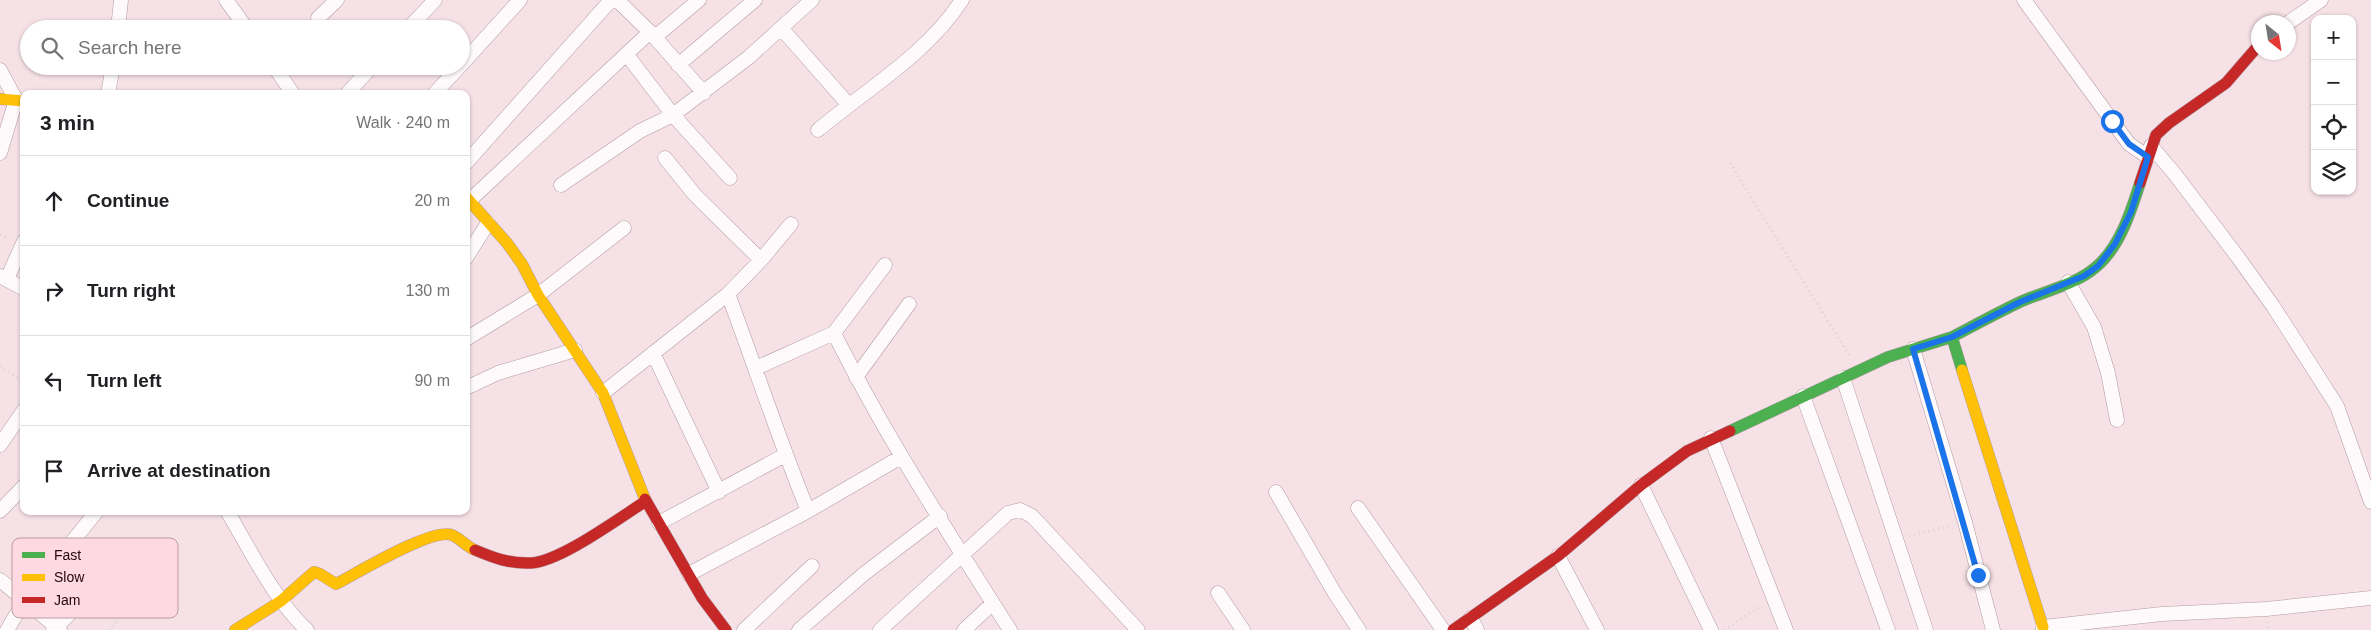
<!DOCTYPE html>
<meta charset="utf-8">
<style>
:root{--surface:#fff;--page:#f2f2f2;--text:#202124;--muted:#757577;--line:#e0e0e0}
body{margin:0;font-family:Helvetica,sans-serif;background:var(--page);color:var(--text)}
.controls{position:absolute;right:15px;top:15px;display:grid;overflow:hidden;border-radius:10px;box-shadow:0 1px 4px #0004}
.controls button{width:45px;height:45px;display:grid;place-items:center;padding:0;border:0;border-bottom:1px solid var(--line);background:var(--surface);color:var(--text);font:25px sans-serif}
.compass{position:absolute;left:2251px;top:15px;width:45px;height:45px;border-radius:50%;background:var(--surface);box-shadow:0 1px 4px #0004;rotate:150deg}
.stop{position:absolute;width:15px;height:15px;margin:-11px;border:4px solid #1a73e8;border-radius:50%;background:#fff}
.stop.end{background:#1a73e8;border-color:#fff;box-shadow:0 1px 5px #0008}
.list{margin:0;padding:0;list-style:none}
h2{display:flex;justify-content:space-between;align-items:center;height:65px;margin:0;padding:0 20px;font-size:21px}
h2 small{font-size:16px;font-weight:400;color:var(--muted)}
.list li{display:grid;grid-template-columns:32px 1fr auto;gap:15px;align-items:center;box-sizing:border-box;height:90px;padding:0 20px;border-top:1px solid var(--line)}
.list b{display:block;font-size:19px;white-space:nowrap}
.list em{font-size:16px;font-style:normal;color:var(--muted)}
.icon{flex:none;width:28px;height:28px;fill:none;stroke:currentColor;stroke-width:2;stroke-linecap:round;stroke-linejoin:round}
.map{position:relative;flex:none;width:2371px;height:630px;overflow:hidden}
.search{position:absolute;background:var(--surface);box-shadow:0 1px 4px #0004;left:20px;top:20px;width:450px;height:55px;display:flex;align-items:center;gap:12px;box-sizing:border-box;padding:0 18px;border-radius:28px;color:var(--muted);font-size:19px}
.panel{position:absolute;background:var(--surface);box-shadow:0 1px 4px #0004;left:20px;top:90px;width:450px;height:425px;border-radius:10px}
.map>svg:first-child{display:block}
</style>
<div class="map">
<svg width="2371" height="630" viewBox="0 0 2371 630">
<rect width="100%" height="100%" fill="#f6e1e6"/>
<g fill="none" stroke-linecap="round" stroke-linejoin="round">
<defs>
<path id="street" d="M226,0L247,29
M617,0L650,32L704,93
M812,0L781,28L848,104
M2024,0L2129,144L2148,157
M318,18L337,0
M2288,23L2321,0
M118,29L121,0
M408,29L435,0
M655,37L699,0
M627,55L673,115L730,178
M461,65L520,0
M678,65L755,0
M274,66L293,94
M0,70L16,100L0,153
M108,94L113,66
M347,94L372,66
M434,94L460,66
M818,130C867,89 927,54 962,0
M2151,146L2174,173L2237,256L2273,306L2337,406L2371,502
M665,158L695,195L761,260
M466,163L611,0
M561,185L640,131L673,115L749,57L781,28
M469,201L650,32
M466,258L488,223
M0,276L24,289
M7,279L24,241
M2068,282L2094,327L2108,373L2117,420
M728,294C755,366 779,440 808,511
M834,333C885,436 948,532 1010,630
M466,339L538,295L624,228
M1913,349L1965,522L1993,630
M653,353L719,492
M756,368L834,333L885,265
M856,377L909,304
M1843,378L1926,630
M466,388L498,373L575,350
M603,393L728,294L761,260L791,224
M1803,396L1888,630
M1711,438L1786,630
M0,445L24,410
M1641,485L1711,630
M1276,492L1334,592L1359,630
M1358,508L1443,630
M0,511L24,486
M227,511C251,551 273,598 307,630
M659,523L785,455
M1558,556L1597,630
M689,574L808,511L901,457
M0,580L60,630
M1218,593L1243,630
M1471,618L1477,630
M7,630L25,600L97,511
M53,630L137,548
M744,630L812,566
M799,630L865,573L940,516
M880,630L1008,513L1020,510L1032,516L1138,630
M964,630L993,603
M2043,630V627L2162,614L2266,609L2371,598"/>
<path id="fast" d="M1952,337C1975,325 1997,313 2020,302C2045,291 2075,285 2096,267C2120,247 2131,211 2140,183
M1730,431L1888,357L1952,337L1962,370"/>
<path id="slow" d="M0,99L24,101
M466,197L507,243L522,264L538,295L603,393L645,499
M1962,370L2043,627
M235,630L281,601L314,572L320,574L336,584C357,573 433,527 452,535C461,539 467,547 475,550"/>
<path id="jam" d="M2140,183L2156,135L2169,123L2226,83L2258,46
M645,499L702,598L726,630
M475,550C494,558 510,564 531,563C561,561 619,518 646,501
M1453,630L1558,556L1641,485L1687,451L1730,431"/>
</defs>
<use href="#street" stroke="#b29ba1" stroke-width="15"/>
<use href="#fast" stroke="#b29ba1" stroke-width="12"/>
<use href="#slow" stroke="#b29ba1" stroke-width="12"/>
<use href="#jam" stroke="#b29ba1" stroke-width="12"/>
<path stroke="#dbd3d6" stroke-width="3" stroke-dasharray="1 4" stroke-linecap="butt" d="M1730,163L1850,357
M0,235L9,239
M0,366L24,382
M1909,536L1951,526
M2267,622V630
M109,630L121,616
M1724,630L1761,606"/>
<use href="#street" stroke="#fefafb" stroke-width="14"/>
<use href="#fast" stroke="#4caf50" stroke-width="11"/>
<use href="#slow" stroke="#ffc107" stroke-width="11"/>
<use href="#jam" stroke="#c62828" stroke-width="11"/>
</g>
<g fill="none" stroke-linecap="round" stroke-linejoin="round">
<path stroke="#1a73e8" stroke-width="6" d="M1978,575L1913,349L1952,337L2020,302L2084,276L2098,266L2115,244L2131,212L2148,157L2129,144L2112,121"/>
</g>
<rect x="12" y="538" width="166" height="80" rx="8" fill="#fed9e2" stroke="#bc9aa3" stroke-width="1"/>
<rect x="22" y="552" width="23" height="6" fill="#4caf50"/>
<rect x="22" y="574" width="23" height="7" fill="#ffc107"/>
<rect x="22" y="597" width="23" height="6" fill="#c62828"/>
<g font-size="14" fill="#230610">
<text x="54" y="560">Fast</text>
<text x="54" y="582">Slow</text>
<text x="54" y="605">Jam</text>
</g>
</svg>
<div class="controls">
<button>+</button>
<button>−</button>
<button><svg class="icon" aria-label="locate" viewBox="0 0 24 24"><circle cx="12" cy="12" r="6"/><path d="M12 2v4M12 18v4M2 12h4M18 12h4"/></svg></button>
<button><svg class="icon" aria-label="layers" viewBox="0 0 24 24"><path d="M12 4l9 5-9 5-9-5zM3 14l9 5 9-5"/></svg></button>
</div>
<svg class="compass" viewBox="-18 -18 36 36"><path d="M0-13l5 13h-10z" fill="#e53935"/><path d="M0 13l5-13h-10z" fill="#757577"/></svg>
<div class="stop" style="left:2112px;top:121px"></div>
<div class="stop end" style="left:1978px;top:575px"></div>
<div class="search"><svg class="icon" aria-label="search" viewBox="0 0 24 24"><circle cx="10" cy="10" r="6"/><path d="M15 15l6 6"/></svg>Search here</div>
<section class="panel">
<h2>3 min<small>Walk · 240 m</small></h2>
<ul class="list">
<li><svg class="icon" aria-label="ahead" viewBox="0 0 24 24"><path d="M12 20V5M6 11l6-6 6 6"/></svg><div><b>Continue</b></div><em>20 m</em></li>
<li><svg class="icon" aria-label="right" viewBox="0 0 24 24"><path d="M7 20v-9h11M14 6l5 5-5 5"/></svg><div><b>Turn right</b></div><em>130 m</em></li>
<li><svg class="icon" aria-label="left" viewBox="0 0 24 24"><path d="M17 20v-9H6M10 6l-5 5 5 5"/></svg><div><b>Turn left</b></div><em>90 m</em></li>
<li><svg class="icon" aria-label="arrive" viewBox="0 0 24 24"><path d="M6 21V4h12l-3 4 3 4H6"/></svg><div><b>Arrive at destination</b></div></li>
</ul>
</section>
</div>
